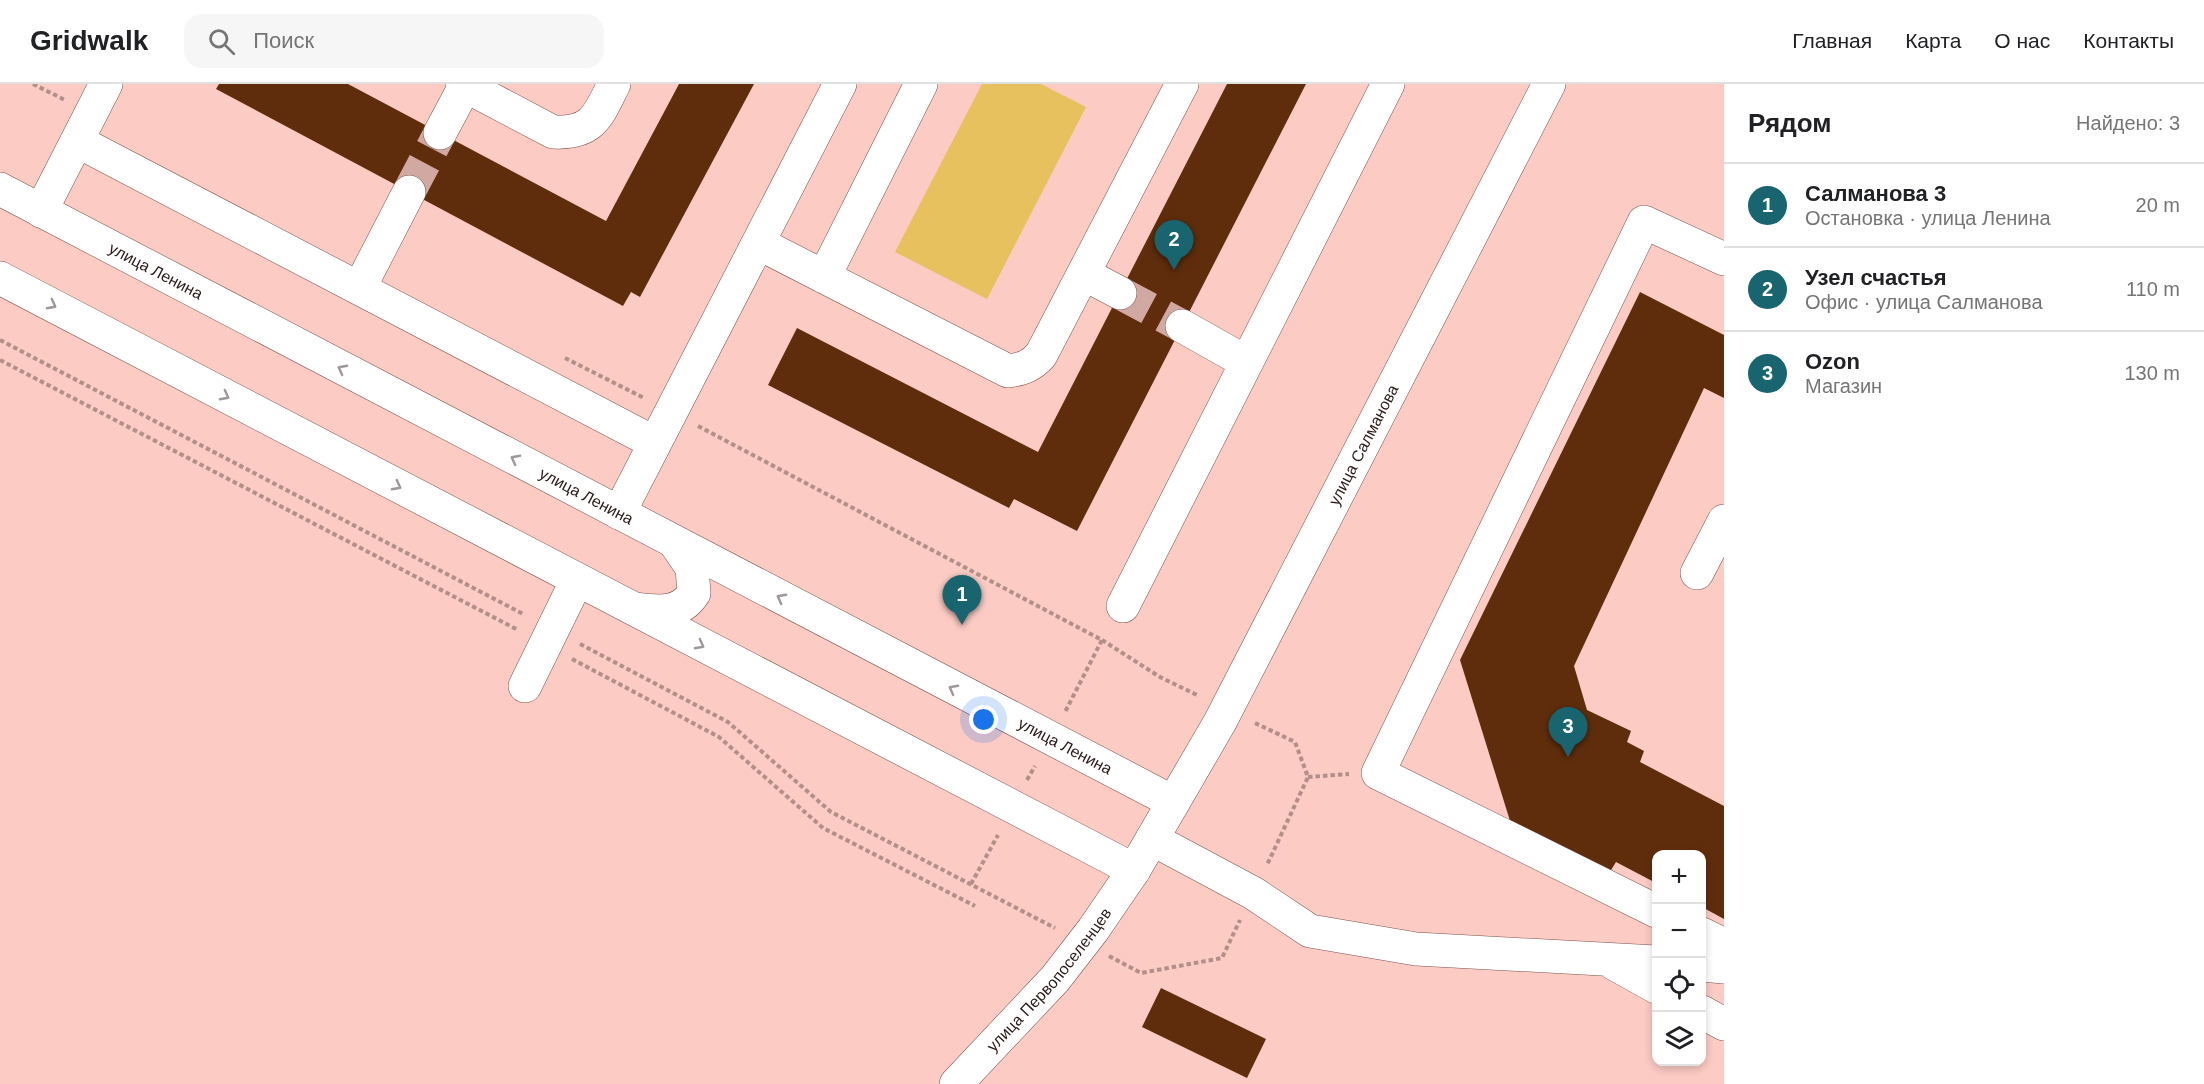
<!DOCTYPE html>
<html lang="ru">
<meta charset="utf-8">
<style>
:root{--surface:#fff;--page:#f6f6f6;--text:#202124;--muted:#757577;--line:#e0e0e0;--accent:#18646f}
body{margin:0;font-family:Arial,sans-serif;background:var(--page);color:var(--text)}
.controls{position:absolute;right:18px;bottom:18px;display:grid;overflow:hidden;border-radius:12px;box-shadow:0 3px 9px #0003}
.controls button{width:54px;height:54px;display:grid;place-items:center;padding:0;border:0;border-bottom:2px solid var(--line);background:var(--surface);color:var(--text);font:30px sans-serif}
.you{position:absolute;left:984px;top:636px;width:21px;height:21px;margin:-15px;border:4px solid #fff;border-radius:50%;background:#1a73e8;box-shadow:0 0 0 9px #1a73e833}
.badge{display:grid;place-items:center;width:39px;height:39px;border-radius:50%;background:var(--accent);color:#fff;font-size:20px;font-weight:700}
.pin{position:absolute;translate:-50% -50px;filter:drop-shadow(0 2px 3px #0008)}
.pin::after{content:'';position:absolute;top:32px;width:21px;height:18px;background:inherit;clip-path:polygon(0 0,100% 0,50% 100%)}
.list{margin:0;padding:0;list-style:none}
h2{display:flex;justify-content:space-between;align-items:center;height:78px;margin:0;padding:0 24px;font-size:26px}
h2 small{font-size:20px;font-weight:400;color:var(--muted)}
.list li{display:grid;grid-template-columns:39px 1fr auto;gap:18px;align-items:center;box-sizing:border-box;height:84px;padding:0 24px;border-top:2px solid var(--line)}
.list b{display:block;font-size:22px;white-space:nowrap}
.list p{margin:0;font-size:20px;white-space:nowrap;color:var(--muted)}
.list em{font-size:20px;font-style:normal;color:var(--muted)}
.icon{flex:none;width:33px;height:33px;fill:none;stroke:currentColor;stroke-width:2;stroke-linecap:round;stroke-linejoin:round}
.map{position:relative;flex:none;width:1724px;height:1000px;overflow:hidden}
header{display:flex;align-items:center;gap:36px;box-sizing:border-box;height:84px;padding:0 30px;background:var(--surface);border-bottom:2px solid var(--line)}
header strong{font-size:28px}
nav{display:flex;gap:33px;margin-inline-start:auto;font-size:21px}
.search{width:420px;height:54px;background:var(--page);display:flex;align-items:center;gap:15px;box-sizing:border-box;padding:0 21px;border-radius:18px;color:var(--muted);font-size:22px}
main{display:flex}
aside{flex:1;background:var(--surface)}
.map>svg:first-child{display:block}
</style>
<header>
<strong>Gridwalk</strong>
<div class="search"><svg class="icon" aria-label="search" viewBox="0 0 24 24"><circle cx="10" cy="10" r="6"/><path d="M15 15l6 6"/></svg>Поиск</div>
<nav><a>Главная</a><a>Карта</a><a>О нас</a><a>Контакты</a></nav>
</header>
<main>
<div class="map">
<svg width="1724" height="1000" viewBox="0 0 1724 1000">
<rect width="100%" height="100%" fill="#fbcbc4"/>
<path fill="#e6c15d" d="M982,0H1041L1086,23L987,215L895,168Z"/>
<path fill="#5f2d0c" d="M219,0H348L606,137L679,0H754L640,213L631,208L623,222L216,5Z
M1227,0H1306L1077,447L1014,415L1009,424L768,301L797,244L1038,368Z
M1640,208L1724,251V314L1704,304L1574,582L1587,626L1631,647L1627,658L1644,667L1640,678L1724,722V835L1702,823V770H1656V799L1616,778L1608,791L1511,740L1460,576Z
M1161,904L1266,955L1247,994L1142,943Z"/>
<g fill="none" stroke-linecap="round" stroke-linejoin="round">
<path stroke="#d1a8a2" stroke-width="33" stroke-dasharray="33 16" stroke-linecap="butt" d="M409,108L440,49
M1120,209L1182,242"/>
<defs>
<path id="minor" d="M462,0L553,48C593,50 598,32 614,0
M440,49L465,2
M77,57L655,359
M41,127L106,0
M758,159L1008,287C1023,285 1031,282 1041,271L1182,0
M1084,190L1120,209
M824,193L921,0
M360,203L409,108
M1182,242L1246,278
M619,429L840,0
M1697,489L1724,437
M1123,522L1388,0
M525,602L577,496
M1152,755L1253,809L1310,847L1416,865L1656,878
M1656,827L1378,689L1644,138L1724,175
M1702,850L1724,861
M1613,879L1656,903
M1702,881L1724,883
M1702,928L1724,940"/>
<g id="major">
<path id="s1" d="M0,105L1173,718"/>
<path d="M0,194L1134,786"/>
<path d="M635,525C659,528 680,531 694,509L692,484L675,459"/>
<path id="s2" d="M956,1000L1055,895L1093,846L1134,786L1220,638L1549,0"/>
</g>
</defs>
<use href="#minor" stroke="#7c544d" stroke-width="34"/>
<use href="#major" stroke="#7c544d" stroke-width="34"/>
<path stroke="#b48e89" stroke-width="4" stroke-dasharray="4.5 3" stroke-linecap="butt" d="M33,0L65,16
M0,256L525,531
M565,274L644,314
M0,276L518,546
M698,342L1102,556L1065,628
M1102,556L1160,593L1199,612
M580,560L728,638L831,728L1055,844
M572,575L719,653L823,744L975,822
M1255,639L1295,658L1308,693L1267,781
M1308,693L1349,690
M1027,696L1035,682
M971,800L998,751
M1109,872L1141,889L1222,874L1240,836"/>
<use href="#minor" stroke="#fff" stroke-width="33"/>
<use href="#major" stroke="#fff" stroke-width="33"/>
</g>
<defs><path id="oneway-chevron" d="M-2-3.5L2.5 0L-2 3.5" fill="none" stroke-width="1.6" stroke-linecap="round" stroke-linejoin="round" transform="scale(1.5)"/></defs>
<g stroke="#a09897">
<use href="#oneway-chevron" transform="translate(52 221) rotate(28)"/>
<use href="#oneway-chevron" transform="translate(342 285) rotate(-152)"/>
<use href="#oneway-chevron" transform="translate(225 312) rotate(28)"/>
<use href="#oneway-chevron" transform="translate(515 375) rotate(-152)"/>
<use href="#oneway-chevron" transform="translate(397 402) rotate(28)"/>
<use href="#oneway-chevron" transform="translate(781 514) rotate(-152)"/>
<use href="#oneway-chevron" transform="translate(700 561) rotate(28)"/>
<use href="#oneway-chevron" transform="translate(953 605) rotate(-152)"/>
</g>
<g text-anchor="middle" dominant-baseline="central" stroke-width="6" stroke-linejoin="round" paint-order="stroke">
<g font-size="16" fill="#2b1a18" stroke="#fdf8f7">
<text stroke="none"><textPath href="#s1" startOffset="176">улица Ленина</textPath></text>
<text stroke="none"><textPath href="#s2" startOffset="762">улица Салманова</textPath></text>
<text stroke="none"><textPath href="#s1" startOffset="662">улица Ленина</textPath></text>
<text stroke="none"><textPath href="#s1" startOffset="1202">улица Ленина</textPath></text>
<text stroke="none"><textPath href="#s2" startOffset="140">улица Первопоселенцев</textPath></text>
</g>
</g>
</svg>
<div class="controls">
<button>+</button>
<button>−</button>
<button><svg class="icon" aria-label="locate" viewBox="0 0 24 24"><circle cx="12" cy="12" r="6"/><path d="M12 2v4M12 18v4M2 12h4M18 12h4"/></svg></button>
<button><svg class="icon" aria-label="layers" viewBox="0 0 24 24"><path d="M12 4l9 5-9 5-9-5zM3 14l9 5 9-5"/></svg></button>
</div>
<div class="you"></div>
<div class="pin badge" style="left:962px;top:541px">1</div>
<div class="pin badge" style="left:1174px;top:186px">2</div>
<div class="pin badge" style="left:1568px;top:673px">3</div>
</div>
<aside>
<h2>Рядом<small>Найдено: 3</small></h2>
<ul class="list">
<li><span class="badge">1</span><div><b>Салманова 3</b><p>Остановка · улица Ленина</p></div><em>20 m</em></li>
<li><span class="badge">2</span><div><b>Узел счастья</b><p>Офис · улица Салманова</p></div><em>110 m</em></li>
<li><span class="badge">3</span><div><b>Ozon</b><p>Магазин</p></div><em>130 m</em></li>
</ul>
</aside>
</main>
